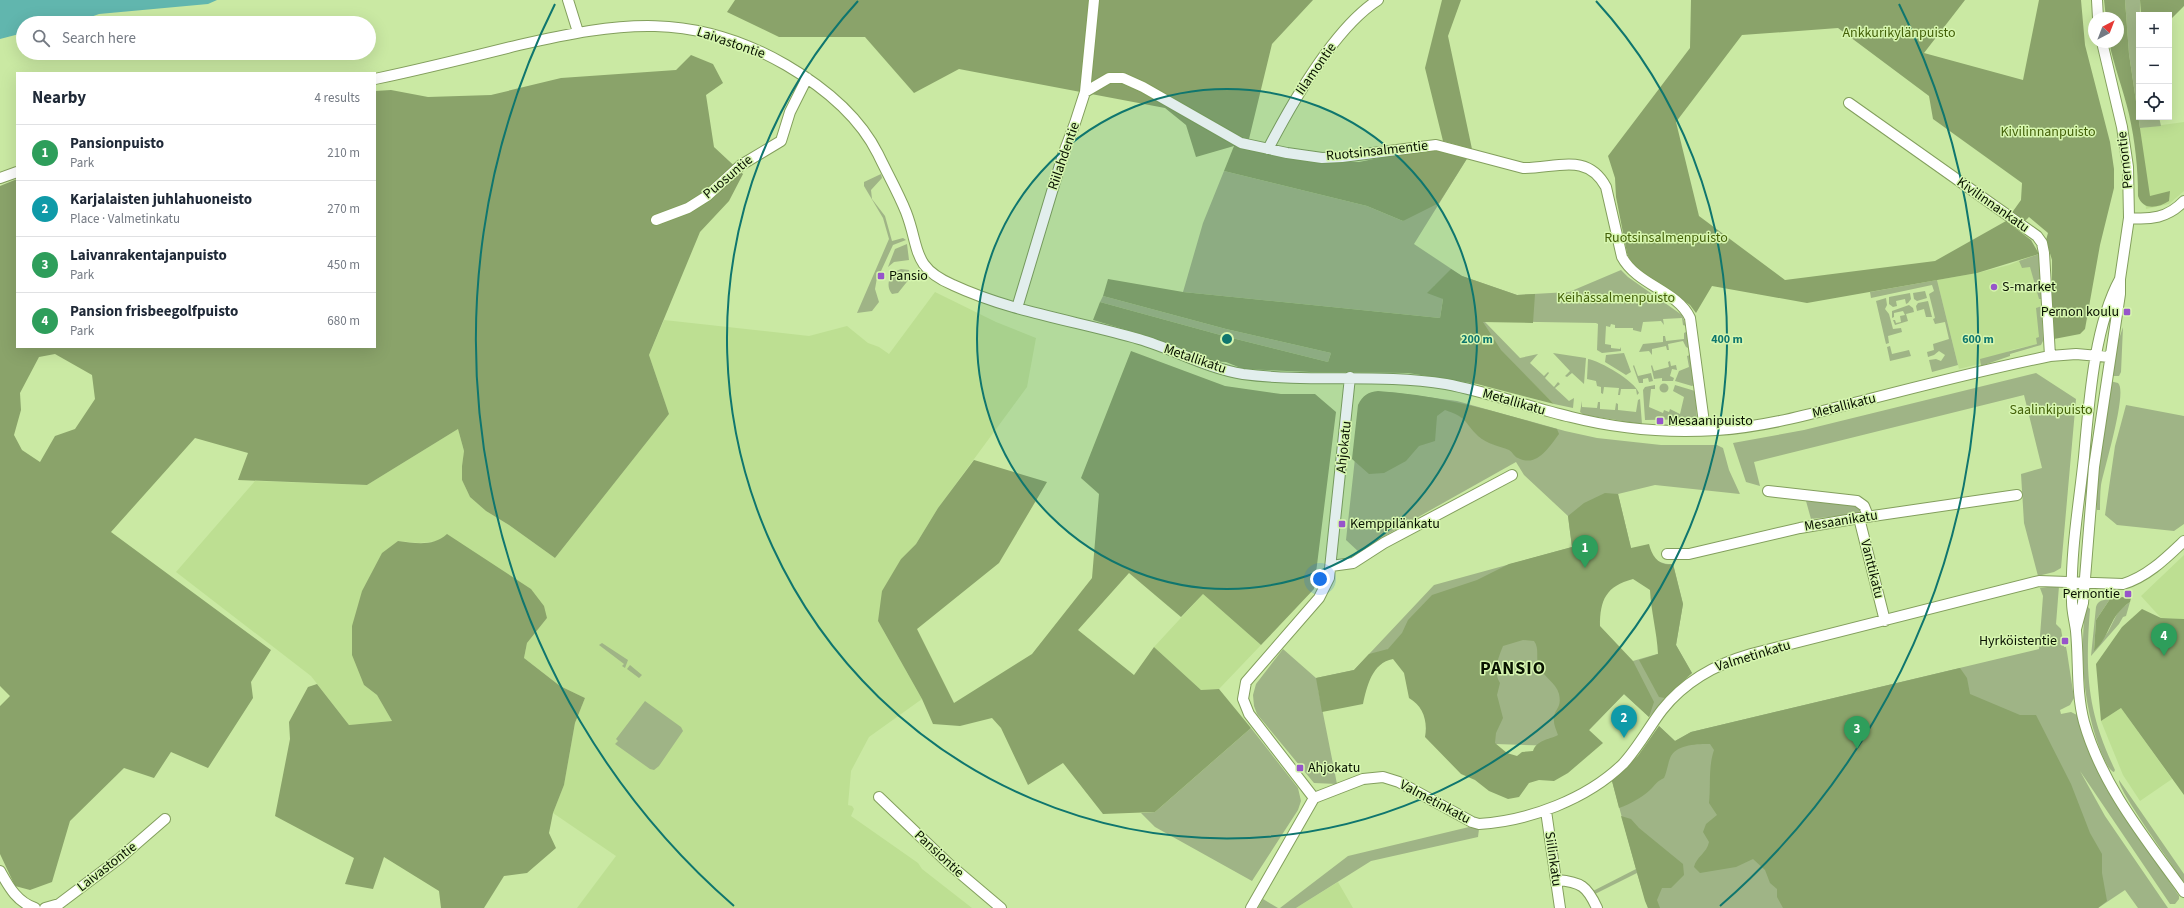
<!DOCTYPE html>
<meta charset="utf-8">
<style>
:root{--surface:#fff;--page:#f6f6f7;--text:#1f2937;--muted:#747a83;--line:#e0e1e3;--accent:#9755ca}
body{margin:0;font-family:"Source Sans 3",sans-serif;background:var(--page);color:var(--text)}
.controls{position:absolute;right:12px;top:12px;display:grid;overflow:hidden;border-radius:0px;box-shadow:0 4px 16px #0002}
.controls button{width:36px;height:36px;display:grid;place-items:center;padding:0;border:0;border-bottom:1px solid var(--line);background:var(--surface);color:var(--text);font:20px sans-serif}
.compass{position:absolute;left:2088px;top:12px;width:36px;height:36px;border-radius:50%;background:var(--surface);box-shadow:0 4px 16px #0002;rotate:42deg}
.you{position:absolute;left:1320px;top:579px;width:14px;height:14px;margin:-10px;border:3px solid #fff;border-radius:50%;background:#1a73e8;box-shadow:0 0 0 6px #1a73e833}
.badge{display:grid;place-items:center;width:26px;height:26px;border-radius:50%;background:var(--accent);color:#fff;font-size:13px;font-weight:700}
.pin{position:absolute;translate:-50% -33px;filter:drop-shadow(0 1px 2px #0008)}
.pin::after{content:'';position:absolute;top:21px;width:14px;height:12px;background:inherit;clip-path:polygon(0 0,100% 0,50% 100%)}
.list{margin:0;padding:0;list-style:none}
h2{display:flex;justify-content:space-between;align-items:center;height:52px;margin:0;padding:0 16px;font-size:17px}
h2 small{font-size:13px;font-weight:400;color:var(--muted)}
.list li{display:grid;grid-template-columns:26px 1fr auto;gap:12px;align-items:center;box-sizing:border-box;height:56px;padding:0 16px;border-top:1px solid var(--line)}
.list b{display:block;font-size:15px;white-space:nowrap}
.list p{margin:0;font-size:13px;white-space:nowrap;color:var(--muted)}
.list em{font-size:13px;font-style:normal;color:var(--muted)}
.icon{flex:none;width:22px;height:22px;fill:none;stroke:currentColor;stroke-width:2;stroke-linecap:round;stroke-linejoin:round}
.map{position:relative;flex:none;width:2184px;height:908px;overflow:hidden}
.search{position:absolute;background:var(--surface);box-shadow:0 4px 16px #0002;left:16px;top:16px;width:360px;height:44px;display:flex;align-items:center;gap:10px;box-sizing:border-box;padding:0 14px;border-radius:22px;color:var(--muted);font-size:15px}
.panel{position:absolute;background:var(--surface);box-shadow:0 4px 16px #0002;left:16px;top:72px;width:360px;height:276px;border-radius:0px}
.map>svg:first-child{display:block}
</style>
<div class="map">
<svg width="2184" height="908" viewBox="0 0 2184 908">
<rect width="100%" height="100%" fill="#cae9a3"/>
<path fill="#bddf92" d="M2184,122V191L2169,204L2146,209L2140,128Z
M2031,256H2039L2042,335L2037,344L2011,350L1991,361L1959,369L1937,280L1977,273L2009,265Z
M935,292L996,322L1036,338L1027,387L938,508L916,544L901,559L878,621L922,699L869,737L851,771L848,805L852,806L854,809L851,816L918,863L922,869L972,908H577L616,856L553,813L564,785L575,723L585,698L560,686L524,658L527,643L547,618L447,535L439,541L419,543L398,541L364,685L377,695L392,721L349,725L311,676L176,572L255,481L367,485L458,429L464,451L462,466V480L470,497L486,511L509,525L555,558L669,414L649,355L664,320L809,336L847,326L868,343L879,347L889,354Z
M2184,555V619L2161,618L2141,596Z
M1203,594L1261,645L1219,689L1201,690L1154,647Z
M2121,708L2172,779L2140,801L2123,775L2101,721Z
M1338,882L1353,908H1296Z"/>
<path fill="#9fb486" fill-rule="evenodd" d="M2125,0H2140L2139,117H2159L2161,126L2140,128L2129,54Z
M1468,157L1414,244L1462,276L1517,295L1569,292L1621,270L1628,277L1682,315L1686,326L1683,325L1682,318L1663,319L1664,325L1661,321L1643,322L1641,332L1633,330V328H1615V325L1611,324L1610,327L1606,326L1605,344L1611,345V348L1620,349L1621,347V351L1602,353L1597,350L1598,324L1596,323L1484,321L1520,358L1538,354L1530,363L1544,376L1548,372L1549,373L1545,378L1554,387L1558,382L1560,384L1555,388L1569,401L1574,398L1573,408L1554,404L1434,285L1443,299L1440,318L1183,292L1203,223L1224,171L1367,206L1403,221Z
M881,174L882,178L871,190L872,199L885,216L892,241L903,238L906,240L893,245L881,271L878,272L875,289L879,302L872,311L857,313L889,239L883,218L864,186V182Z
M907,244L909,260L894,262L888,267L895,249Z
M2039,254L2041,299H2039L2030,267L2022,268L2019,261Z
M901,269L909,270L910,278L898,293L892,294C884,284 891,272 901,269Z
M1937,280L1958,365L1932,372L1929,360L1936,359L1941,361L1945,355L1939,351L1934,355L1928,357L1927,352L1934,350L1933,344L1949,339L1945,322L1935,324L1933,319L1935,318L1929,294L1934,291L1932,285L1871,298L1870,292Z
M1925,291L1927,298L1917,301L1914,299L1913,293Z
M1910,293L1911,299L1908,303L1906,304L1905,299L1896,301L1897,306L1893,307L1889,304V297Z
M1103,296L1226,329L1331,353L1328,362L1224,336L1100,302Z
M1886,298L1887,305L1885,309L1889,314L1893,329L1901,328L1902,332L1888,336L1889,343L1886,344L1876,301Z
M1928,301L1932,317H1926L1924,309L1917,311L1916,306L1918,303Z
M1909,305L1913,308L1914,312L1906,314L1908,321L1895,325L1893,320H1895L1896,323L1901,322L1900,316L1905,315L1903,311L1894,313V317L1892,318V311Z
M2042,306L2043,341L2041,345L2010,354V356L1981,366L1980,359L2037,344L2036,338L2039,337L2036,308Z
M2123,327L2121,372L2119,376H2111L2116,348Z
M1686,332L1690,347L1688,348L1686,347L1683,341L1668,344L1669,350H1667L1666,346L1652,349V355L1649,351L1639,352L1643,344L1663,342V336H1665L1666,341L1684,339V333Z
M1890,346L1892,354L1909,350L1911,356L1890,361L1887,347Z
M1553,353L1586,358L1584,384L1572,373L1567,377L1565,376L1570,371Z
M1624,353L1631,372L1626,375L1605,362L1606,355Z
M1690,355L1694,385L1692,386L1675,381L1679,371L1689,367L1687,356Z
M1588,359C1600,361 1635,381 1639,393L1637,395L1636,389H1621L1620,395H1618L1619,388L1604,387L1603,394L1601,393V387L1597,386L1596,381L1587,379Z
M1670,361L1671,366L1676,365L1677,370L1672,369L1670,376L1674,378L1673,381H1662V378L1654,379L1651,366L1652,365L1654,371L1669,367L1668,362Z
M1634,365L1638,376L1651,373L1653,381L1649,382L1648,378L1643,379V383H1639L1633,366Z
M2036,373L2076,399L2061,568L2054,572L2038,576L2024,523L2021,474L2042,468L2024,395L1754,462L1760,486L1746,482L1733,443L1804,430Z
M2110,381L2118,383C2128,391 2104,469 2101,485C2100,493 2100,502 2100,510H2097L2095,486Z
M1659.5 388a4.5 4.5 0 1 1 9 0a4.5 4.5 0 1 1-9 0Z
M1655,385V389H1651L1649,407L1663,413L1664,410L1669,412L1670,409L1680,414L1684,397L1673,391L1675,385L1695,391L1697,419L1645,420L1643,390L1645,387Z
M1390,392L1457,401L1565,431L1597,438L1661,445H1717L1723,448L1729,470L1740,494L1655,485L1618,494L1631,548C1643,553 1661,566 1673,564L1683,604L1676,645L1692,673L1673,690L1649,717L1624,694L1589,730L1561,746L1495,744L1388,649L1359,679L1318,688L1337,784L1314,783L1257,714L1254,706L1253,695L1256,684L1283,649L1316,678L1354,670L1434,585L1572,547L1568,516L1524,475L1516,462L1388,534L1360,553L1346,540L1361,404ZM1634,571L1653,584L1664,652L1619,665L1583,600Z
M1640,399L1642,424L1584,415L1580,412L1582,401V407L1597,408L1598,402H1600V409L1615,410L1616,403L1618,404V410L1636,412L1638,400Z
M2126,405L2184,416V524L2174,531L2117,525L2105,515L2115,446Z
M1806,501L1853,504L1860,508V511L1857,514L1811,519Z
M2055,586H2059L2056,624L2061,629L2064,647H2066L2067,652L2074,698L2070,705L2060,710L2061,714L2071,712L2077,715L2086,744L2107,790L2179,896V899L2175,904H2170L2080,771L2105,816L2168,908H2138L2125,890L2098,908H1648L1637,873L1595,894L1593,891L1636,869L1612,781L1638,756L1659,726L1675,741L1691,732L2039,649L2043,596L2040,588Z
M2110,599L2096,620L2094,650L2108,632L2119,610L2130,602L2126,616L2123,617L2119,624L2091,656L2096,607C2098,600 2103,600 2110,599Z
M2087,606L2090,609C2085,673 2087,711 2115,770L2114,772C2108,770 2104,758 2101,752C2083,705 2080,659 2085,610Z
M602,643L628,660L625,668L622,666L624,664L599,645Z
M630,665L642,675L639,678L627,669Z
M645,701L681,727L683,731L659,766L654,770L650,769L615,744L618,741L616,739Z
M1251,728L1298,788L1301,801L1298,810L1252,881L1155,827L1141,813L1155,812Z
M2119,780L2184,874V882C2175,869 2117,789 2119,780Z
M1469,827L1479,829L1478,837L1371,861L1296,908H1280L1348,856Z
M1263,899L1278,908H1258Z"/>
<path fill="#8aa36a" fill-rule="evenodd" d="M735,0H1313L1272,44L1249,139L1239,144L1265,154L1297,160L1359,162L1427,148L1468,157L1439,203L1403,221L1367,206L1224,171L1234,146L1196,157L1186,125L1165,108L959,69L914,93L865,37H779L727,12Z
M1442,0H1461L1448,36L1472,149L1443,141L1425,68Z
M1691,0H1965L1924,53L2023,80L2039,0H2081L2085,45L2110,142L2114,169V188L2100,245L2085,329L2080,334L2054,339L2052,333V260L2046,240L2048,233L2029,217L2024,222L2011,214L2021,200L2022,183L1933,119L1929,96L1838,28L1742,35L1676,122L1699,216L1785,280L1935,261L2006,221L2031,240L2039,254L1977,273L1807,303L1712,286L1696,313L1690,305C1672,292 1633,273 1627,253L1616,197L1615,178L1608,156L1690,48Z
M2104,0H2125L2129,54L2150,196L2170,191L2169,201C2158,208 2143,211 2138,196C2138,168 2135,141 2129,114C2123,89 2114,66 2109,42H2118V18H2106Z
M2140,0H2184V6L2169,21V15H2141Z
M691,55L713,64L723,83L706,95L714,147L743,174L729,201L700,232L649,355L669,414L555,558L509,525L486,511L470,497L462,480V466L464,451L458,429L367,485L238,480L248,453L195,438L111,532L271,650L251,682L253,698L208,768L171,752L154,778L124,768L70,821L52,882L30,890L15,886L0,854V706L10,696L0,686V186L17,179V347H375V91L391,90L428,97L491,95L561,78L676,70ZM55,354L92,375L95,399L75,429L55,436L40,462L22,450L14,435L21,410L20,393L39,357Z
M1451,269L1462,276L1517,295L1535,294L1533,323L1483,322L1501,350L1554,404L1477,384L1408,373L1310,372L1243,369L1226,362L1211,361L1144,335L1093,320L1100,302L1224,336L1328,362L1331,353L1226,329L1103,296L1108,279L1183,292L1440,318L1443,299L1427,293Z
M1131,351L1225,386L1281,394H1315L1336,412L1314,589L1261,645L1203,594L1181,617L1129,573L1078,630L1134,675L1154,647L1201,690L1219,689L1251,728L1155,812L1103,814L1063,763L1028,785L1001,728L992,718L960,726L933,724L922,699L878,621L882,591L901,559L916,544L938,508L974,460L1047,482L999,563L917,629L954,703L1032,654L1092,578L1099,494L1081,478Z
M1378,391C1441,395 1497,412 1557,429L1559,434C1549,447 1537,468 1518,458C1514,457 1513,452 1509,450C1499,446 1487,444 1478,436C1463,421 1468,418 1445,410L1437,416L1435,441L1419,446L1406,461L1384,473L1369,474L1352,459L1358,405C1363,395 1368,392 1378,391Z
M1605,493L1618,494L1631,548L1649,544C1652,556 1659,567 1673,564L1683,604L1676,645L1692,673L1665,698L1659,697L1639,660L1658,654C1657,632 1651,612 1650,590L1633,579C1606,586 1600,600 1600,626L1633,661L1654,702L1649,717L1624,694L1589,730L1603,743L1568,773L1554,781L1539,780L1529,783L1519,797L1508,799L1489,791L1475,780L1461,774L1425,737C1428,721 1423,706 1409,698L1404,673L1393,659C1372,663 1367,686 1363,704L1322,712L1316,678L1354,670L1369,654L1388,649L1402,633L1408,620L1432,595L1477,580L1509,564L1572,547L1568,516L1584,503ZM1523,640L1534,641C1540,649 1535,658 1539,667C1544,677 1556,683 1559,694C1562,708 1555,708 1554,717C1553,724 1556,729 1558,735C1548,740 1537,740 1533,751L1522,752L1517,756L1507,753L1495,743L1496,733L1503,718L1497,695L1500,683C1493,672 1498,658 1503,646Z
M447,534L531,589L544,606L547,618L527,643L524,658L560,686L585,698L575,723L564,785L553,813L549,833L556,848L527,873L504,876L484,908H441L439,891L384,857L373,889L345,884L354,858L275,816L290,739L289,722L308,687L317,684L349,725L392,721L377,695L364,685L352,655V626L362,591L382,553L398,541C415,543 433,547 447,534Z
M2123,597L2131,598L2130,602C2108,617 2112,634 2094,651L2096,620L2110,599Z
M2142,609L2161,618L2184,619V795L2121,708L2101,721L2096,664L2122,627Z
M1960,668L1967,678L1970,694L2020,715H2036L2071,784L2090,833L2102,854V873L2107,901L2098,908H1783L1777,897V889L1770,883L1765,870L1753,859L1736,867L1700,873L1694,867C1696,857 1707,853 1709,842L1703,832L1706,824L1717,815L1709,803C1711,785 1708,768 1714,750L1710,744C1698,744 1678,744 1671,756C1668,762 1667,772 1664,778C1657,781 1655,785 1650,790C1641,798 1630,804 1619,808L1612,781L1638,756L1659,726L1675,741L1691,732Z
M1621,816L1631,819L1639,828L1683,864L1684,875L1671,888H1662L1657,900L1660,908H1648L1645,901Z"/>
<path fill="#61b6ae" d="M0,0H217L208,4L99,14L74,23H23V33L0,39Z"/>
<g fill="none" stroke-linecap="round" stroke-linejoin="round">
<defs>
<path id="minor" d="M568,0L578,32
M2097,0L2098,18
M375,79C423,69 471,57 519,45C619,22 693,11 786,65C822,86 859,116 878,154C887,173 898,192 906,212C920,248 911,267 953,285C1011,312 1077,321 1139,339C1174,349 1206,368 1243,374C1311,383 1379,373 1446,384C1488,392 1529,407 1571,417C1618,429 1668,433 1717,430C1766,427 1814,413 1862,401C1924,385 1987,369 2050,356L2076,354L2110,357
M1085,92L1109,78H1123L1143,87L1241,143L1287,153L1322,158L1342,157L1436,145L1523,168C1554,169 1587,151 1606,187L1622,257C1637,285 1678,291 1690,318L1705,430
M1849,103L2037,236L2042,243L2044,253L2050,356
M1268,149C1292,103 1334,28 1378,0
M0,178L17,172
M2129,218C2150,220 2168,218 2184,201
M656,220L688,208L707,196L741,165L781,141L790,112L807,78
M2120,279C2094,326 2089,403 2084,457C2079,505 2070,553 2072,602C2072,612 2075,622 2076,631C2079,662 2076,692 2084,722C2102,786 2146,839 2184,892
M1017,308L1063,155L1075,123L1085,92L1094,0
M1768,491L1857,501L1864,506L1868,516
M1859,518L1885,621
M1667,554H1689L1800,528L1859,518L2017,495
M1331,566L1353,563L1384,543L1512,475
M2076,629L2083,603L2094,467L2120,294V279L2129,218L2128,167L2122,127L2102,42
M879,797L949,864L1001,908
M1314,798L1249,714L1243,699L1246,682L1319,598L1329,578L1350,377
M1546,811L1560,908
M0,871C9,887 17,902 35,908
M1557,880C1581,882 1587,886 1597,908
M45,908L59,904L120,858L165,819
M1251,908L1314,798L1363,779L1383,777L1399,782L1472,822L1479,824C1529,821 1587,799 1623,764C1638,748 1649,727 1662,710C1685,681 1716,664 1751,654L2039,581L2123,584C2147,577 2166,558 2184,541"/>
</defs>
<use href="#minor" stroke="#839f5d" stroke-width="12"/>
<use href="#minor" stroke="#fff" stroke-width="10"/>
</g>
<circle cx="1227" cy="339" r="250" fill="#0f766e" fill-opacity=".12"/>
<g fill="none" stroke="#0f766e" stroke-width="2">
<circle cx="1227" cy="339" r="250"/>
<path d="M1596 1A500 500 0 1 1 858 1"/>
<path d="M734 906A751 751 0 0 1 555 4M1899 4A751 751 0 0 1 1720 906"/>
</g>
<g fill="#9755ca" stroke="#d7f6b0" stroke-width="1.5">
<rect x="877" y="272" width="8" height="8" rx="2"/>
<circle cx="1994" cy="287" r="4"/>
<rect x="2123" y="308" width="8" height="8" rx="2"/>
<rect x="1656" y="417" width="8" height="8" rx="2"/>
<rect x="1338" y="520" width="8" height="8" rx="2"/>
<rect x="2124" y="590" width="8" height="8" rx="2"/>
<rect x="2061" y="637" width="8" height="8" rx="2"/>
<rect x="1296" y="764" width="8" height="8" rx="2"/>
</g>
<g text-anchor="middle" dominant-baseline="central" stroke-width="3" stroke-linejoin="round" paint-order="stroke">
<g font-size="14" fill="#446109" stroke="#d7f6b0">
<text x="1899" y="33">Ankkurikylänpuisto</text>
<text x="2048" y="132">Kivilinnanpuisto</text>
<text x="1666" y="238">Ruotsinsalmenpuisto</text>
<text x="1616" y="298">Keihässalmenpuisto</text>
<text x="2051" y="410">Saalinkipuisto</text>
</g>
<g font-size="14" fill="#081200" stroke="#d7f6b0">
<text transform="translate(731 43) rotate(19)">Laivastontie</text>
<text transform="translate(1316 69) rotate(-55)">Iilamontie</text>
<text transform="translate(1377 151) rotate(-6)">Ruotsinsalmentie</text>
<text transform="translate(1064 156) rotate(-71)">Riilahdentie</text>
<text transform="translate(2125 160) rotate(-96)">Pernontie</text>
<text transform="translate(728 177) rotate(-40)">Puosuntie</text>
<text transform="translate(1993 205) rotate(35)">Kivilinnankatu</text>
<text transform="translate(1195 359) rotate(19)">Metallikatu</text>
<text transform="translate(1514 402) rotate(16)">Metallikatu</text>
<text transform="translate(1844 406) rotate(-14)">Metallikatu</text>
<text transform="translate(1344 447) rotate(-84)">Ahjokatu</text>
<text transform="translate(1841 521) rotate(-9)">Mesaanikatu</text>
<text transform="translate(1872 569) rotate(76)">Vanttikatu</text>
<text transform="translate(1753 656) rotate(-17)">Valmetinkatu</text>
<text transform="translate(1435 802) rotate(28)">Valmetinkatu</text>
<text transform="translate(939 854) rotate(43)">Pansiontie</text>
<text transform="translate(1553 859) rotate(82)">Siilinkatu</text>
<text transform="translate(107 867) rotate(-38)">Laivastontie</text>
</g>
<g font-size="14" fill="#081200" stroke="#d7f6b0" text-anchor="start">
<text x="889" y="276">Pansio</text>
<text x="2002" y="287">S-market</text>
<text x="2119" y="312" text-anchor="end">Pernon koulu</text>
<text x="1668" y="421">Mesaanipuisto</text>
<text x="1350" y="524">Kemppilänkatu</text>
<text x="2120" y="594" text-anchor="end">Pernontie</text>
<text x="2057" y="641" text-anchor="end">Hyrköistentie</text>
<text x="1308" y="768">Ahjokatu</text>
</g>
<g font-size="18" font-weight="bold" letter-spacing="1" fill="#081200" stroke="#d7f6b0">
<text x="1513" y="668">PANSIO</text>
</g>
</g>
<circle cx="1227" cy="339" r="6" fill="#0f766e" stroke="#d7f6b0" stroke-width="2"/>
<g font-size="12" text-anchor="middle" font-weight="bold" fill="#0f766e" stroke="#d7f6b0" stroke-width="3" stroke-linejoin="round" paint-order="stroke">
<text x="1477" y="343">200 m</text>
<text x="1727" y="343">400 m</text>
<text x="1978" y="343">600 m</text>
</g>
</svg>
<div class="controls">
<button>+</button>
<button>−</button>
<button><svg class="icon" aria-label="locate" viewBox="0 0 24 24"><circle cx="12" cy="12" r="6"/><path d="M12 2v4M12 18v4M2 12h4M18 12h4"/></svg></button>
</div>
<svg class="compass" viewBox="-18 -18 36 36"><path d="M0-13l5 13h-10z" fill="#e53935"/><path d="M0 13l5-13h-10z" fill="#747a83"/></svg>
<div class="you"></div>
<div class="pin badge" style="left:1585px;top:568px;background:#2e9e5b">1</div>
<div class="pin badge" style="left:1624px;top:738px;background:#0f9aa8">2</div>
<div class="pin badge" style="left:1857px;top:749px;background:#2e9e5b">3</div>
<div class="pin badge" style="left:2164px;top:656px;background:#2e9e5b">4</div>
<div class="search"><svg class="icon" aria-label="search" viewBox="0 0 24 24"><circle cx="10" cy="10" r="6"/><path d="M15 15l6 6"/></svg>Search here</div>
<section class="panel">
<h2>Nearby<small>4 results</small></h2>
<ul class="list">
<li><span class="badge" style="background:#2e9e5b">1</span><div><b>Pansionpuisto</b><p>Park</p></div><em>210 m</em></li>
<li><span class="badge" style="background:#0f9aa8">2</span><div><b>Karjalaisten juhlahuoneisto</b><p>Place · Valmetinkatu</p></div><em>270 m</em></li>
<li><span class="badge" style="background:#2e9e5b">3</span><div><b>Laivanrakentajanpuisto</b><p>Park</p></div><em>450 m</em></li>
<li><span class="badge" style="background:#2e9e5b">4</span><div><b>Pansion frisbeegolfpuisto</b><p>Park</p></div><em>680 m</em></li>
</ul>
</section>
</div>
